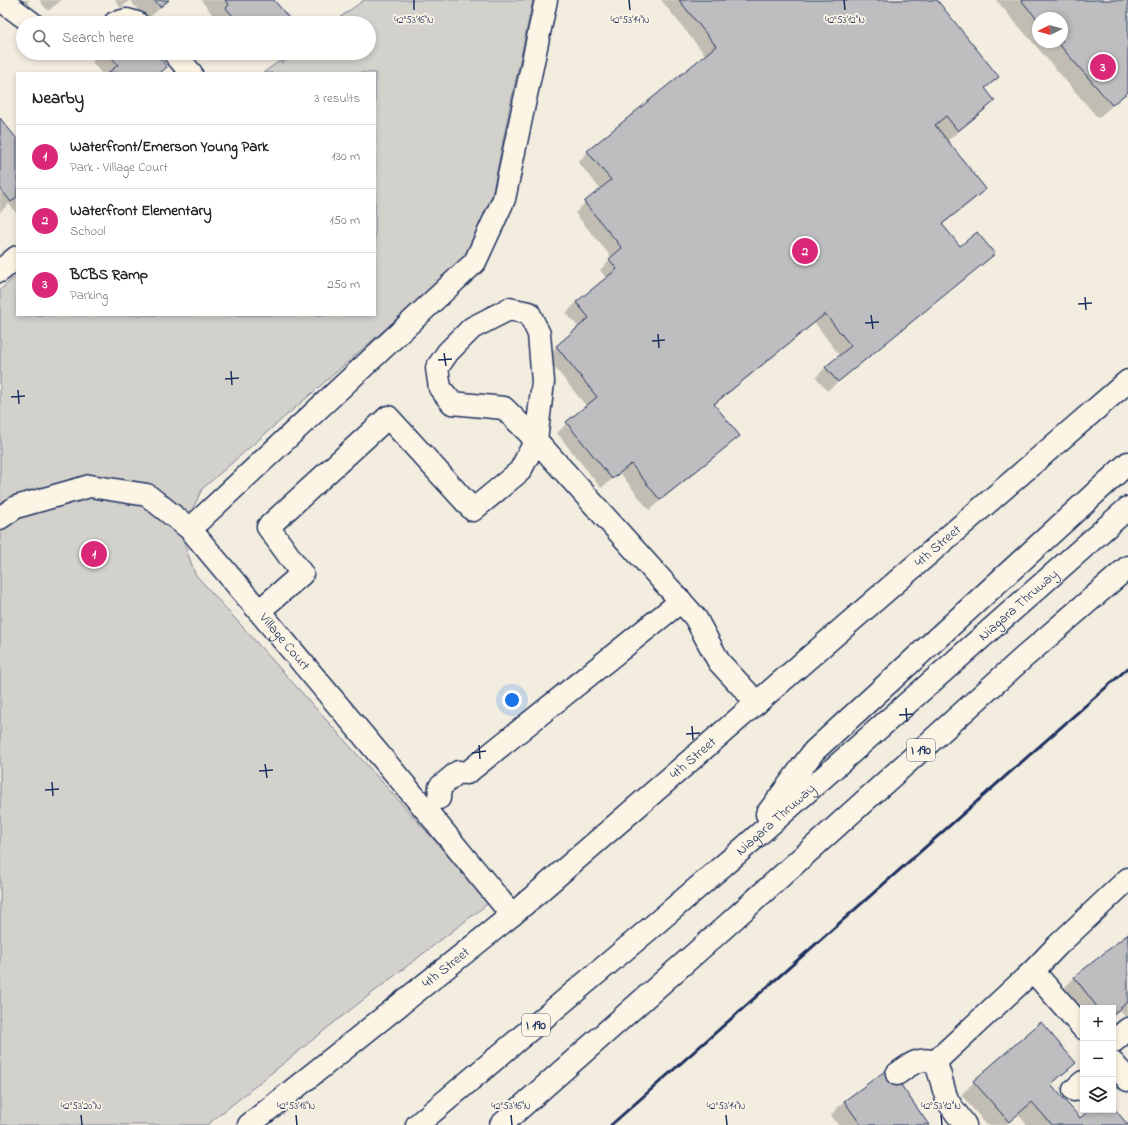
<!DOCTYPE html>
<meta charset="utf-8">
<style>
:root{--surface:#fff;--page:#f2f2f2;--text:#222;--muted:#767676;--line:#e0e0e0;--accent:#db2777}
body{margin:0;font-family:"Indie Flower",sans-serif;background:var(--page);color:var(--text)}
.controls{position:absolute;right:12px;bottom:12px;display:grid;overflow:hidden;border-radius:0px;box-shadow:0 2px 6px #0003}
.controls button{width:36px;height:36px;display:grid;place-items:center;padding:0;border:0;border-bottom:1px solid var(--line);background:var(--surface);color:var(--text);font:20px sans-serif}
.compass{position:absolute;left:1032px;top:12px;width:36px;height:36px;border-radius:50%;background:var(--surface);box-shadow:0 2px 6px #0003;rotate:265deg}
.you{position:absolute;left:512px;top:700px;width:14px;height:14px;margin:-10px;border:3px solid #fff;border-radius:50%;background:#1a73e8;box-shadow:0 0 0 6px #1a73e833}
.badge{display:grid;place-items:center;width:26px;height:26px;border-radius:50%;background:var(--accent);color:#fff;font-size:13px;font-weight:700}
.pin{position:absolute;translate:-50% -50%;border:2px solid #fff;box-shadow:0 1px 4px #0006}
.list{margin:0;padding:0;list-style:none}
h2{display:flex;justify-content:space-between;align-items:center;height:52px;margin:0;padding:0 16px;font-size:17px}
h2 small{font-size:13px;font-weight:400;color:var(--muted)}
.list li{display:grid;grid-template-columns:26px 1fr auto;gap:12px;align-items:center;box-sizing:border-box;height:64px;padding:0 16px;border-top:1px solid var(--line)}
.list b{display:block;font-size:15px;white-space:nowrap}
.list p{margin:0;font-size:13px;white-space:nowrap;color:var(--muted)}
.list em{font-size:13px;font-style:normal;color:var(--muted)}
.icon{flex:none;width:22px;height:22px;fill:none;stroke:currentColor;stroke-width:2;stroke-linecap:round;stroke-linejoin:round}
.map{position:relative;flex:none;width:1128px;height:1125px;overflow:hidden}
.search{position:absolute;background:var(--surface);box-shadow:0 2px 6px #0003;left:16px;top:16px;width:360px;height:44px;display:flex;align-items:center;gap:10px;box-sizing:border-box;padding:0 14px;border-radius:22px;color:var(--muted);font-size:15px}
.panel{position:absolute;background:var(--surface);box-shadow:0 2px 6px #0003;left:16px;top:72px;width:360px;height:244px;border-radius:0px}
.map>svg:first-child{display:block}
</style>
<div class="map">
<svg width="1128" height="1125" viewBox="0 0 1128 1125">
<rect width="100%" height="100%" fill="#f3ede0"/>
<filter id="ink" filterUnits="userSpaceOnUse"><feTurbulence type="fractalNoise" baseFrequency=".025" numOctaves="2"/><feDisplacementMap in="SourceGraphic" scale="8" xChannelSelector="R" yChannelSelector="G"/><feConvolveMatrix kernelMatrix="1 2 1 2 8 2 1 2 1" color-interpolation-filters="sRGB"/></filter>
<g filter="url(#ink)">
<path fill="#d3d1cc" stroke="#778095" d="M364,0H533L511,102L491,200L468,257L202,489L181,534L195,574L490,902L336,1021L207,1125H0V290L17,275V315H375V73H263L291,53H369V23H332Z"/>
<path fill="#0003" fill-rule="evenodd" d="M19,0H30L24,5Z
M39,0H62L48,11Z
M115,0H170L146,20L130,0L121,8Z
M201,0H273L292,23H215L214,22L216,19Z
M661,0H936L998,77L985,89L994,101L984,111L947,141L985,189L975,199L942,225L960,247L993,254L983,264L827,391L816,377L826,367L840,356L815,323L714,405L738,436L728,446L649,510L620,473L601,488L557,433L567,423L587,407L546,357L556,347L579,328L566,313L576,303L606,278L600,270L612,258L575,213L585,203L601,190L578,162L588,152L706,56Z
M996,0H1128V92L1098,118ZM1038,18H1062V42H1038Z
M100,53H155L160,73H101L92,62Z
M240,53H246L242,56Z
M273,53H296L282,64Z
M0,120L17,141V214L9,204L0,212Z
M1128,935V1021L1120,1010L1113,1016V1008H1083V1019L1061,991L1074,978Z
M1075,1063L1051,1085L1080,1119L1090,1110H1113V1109L1127,1125H1027L1018,1114L1006,1125H987L961,1095L974,1082Z
M888,1070L928,1125H838L831,1115L844,1101Z"/>
<path fill="#bebec0" stroke="#1b2f5e" d="M154,0H169L160,7Z
M225,0H274L293,23H239L226,8L229,5Z
M679,0H937L999,77L985,88L995,101L958,131L946,116L935,125L986,189L942,224L960,246L977,232L995,254L838,382L825,367L851,346L825,314L714,404L740,436L660,500L631,464L612,479L566,422L597,397L556,346L589,318L576,302L617,269L609,259L622,248L584,202L611,180L587,151L716,46Z
M1021,0H1128V92L1112,105L1057,42H1062V18H1038V20Z
M108,53H156L167,67L160,73H108L118,65Z
M0,118L17,139V197L11,202L0,188Z
M1128,934V1002L1113,1014V1008H1098L1074,977Z
M1041,1022L1076,1063L1051,1084L1080,1118L1089,1110H1113V1107L1128,1125H1052L1032,1102L1009,1122L973,1081Z
M889,1068L929,1125H861L844,1101Z"/>
<g fill="none" stroke-linecap="round" stroke-linejoin="round">
<defs>
<g id="minor">
<path d="M1,0L32,23"/>
<path d="M115,23L127,20L137,23"/>
<path d="M174,53L191,73"/>
<path d="M0,271L17,257"/>
<path id="s1" d="M0,518L16,507L90,486L147,495L190,529L425,809L512,915"/>
<path d="M190,529L475,262L504,199L546,0"/>
<path d="M259,611L302,574L268,527L388,417L473,510L520,471L536,440L504,408L452,403L440,388L437,368L448,352L472,328L509,309L529,313L539,334L543,382L536,440L695,617L719,662L757,703"/>
<path d="M439,798L440,787L458,772L467,773L681,601"/>
<path d="M1033,971L1083,1028"/>
<path d="M1113,1042L1128,1029"/>
<path d="M935,1062L1033,971L1057,946L1128,879"/>
<path d="M1113,1063L1128,1080"/>
<path d="M897,1074C908,1066 920,1056 935,1062C941,1074 942,1087 947,1099C951,1108 959,1116 965,1125"/>
<path d="M1074,1090L1083,1082"/>
<path id="s2" d="M249,1125L512,915L1128,381"/>
</g>
<g id="highway">
<path d="M767,814L814,751L1128,463"/>
<path id="s3" d="M417,1125L654,925L739,852L1128,508"/>
<path d="M501,1125L716,935L1022,659L1128,567"/>
</g>
</defs>
<use href="#minor" stroke="#1b2f5e" stroke-width="25"/>
<use href="#highway" stroke="#1b2f5e" stroke-width="25"/>
<use href="#minor" stroke="#fcf5e5" stroke-width="22"/>
<use href="#highway" stroke="#fcf5e5" stroke-width="22"/>
<path stroke="#1b2f5e" stroke-width="3" d="M611,1125L1128,668"/>
</g>
</g>
<path fill="none" stroke="#1b2f5e" stroke-width="1.5" d="M414,0V10M629,0L630,10M844,0L845,10M1085,297L1086,310M1078,304L1092,303M871,315L873,329M865,323L879,322M658,334L659,348M652,341L665,340M444,353L446,366M438,360L452,359M231,371L232,385M225,379L239,378M18,390L19,404M11,397L25,396M906,708L907,722M899,715L913,714M692,726L693,740M686,734L700,733M479,745L480,759M472,753L486,751M265,764L267,778M259,771L273,770M52,782L53,796M45,790L59,789M81,1115L82,1125M296,1115L297,1125M511,1115L512,1125M726,1115L727,1125M941,1115L942,1125"/>
<g text-anchor="middle" dominant-baseline="central" stroke-width="3.5" stroke-linejoin="round" paint-order="stroke">
<g fill="#fcf5e5" stroke="#5e6a86" stroke-width="1">
<rect x="907" y="739" width="28" height="22" rx="3"/>
<rect x="522" y="1014" width="28" height="22" rx="3"/>
</g>
<g font-size="13" font-weight="bold" fill="#1b2f5e">
<text x="921" y="750">I 190</text>
<text x="536" y="1025">I 190</text>
</g>
<g font-size="14" fill="#1b2f5e" stroke="#fcf5e5">
<text stroke="none"><textPath href="#s2" startOffset="900">4th Street</textPath></text>
<text stroke="none"><textPath href="#s3" startOffset="795">Niagara Thruway</textPath></text>
<text stroke="none"><textPath href="#s1" startOffset="356">Village Court</textPath></text>
<text stroke="none"><textPath href="#s2" startOffset="576">4th Street</textPath></text>
<text stroke="none"><textPath href="#s3" startOffset="471">Niagara Thruway</textPath></text>
<text stroke="none"><textPath href="#s2" startOffset="252">4th Street</textPath></text>
</g>
</g>
<g font-size="10" text-anchor="middle" fill="#1b2f5e" stroke="#fcf5e5" stroke-width="3.5" stroke-linejoin="round" paint-order="stroke">
<text x="414" y="23">42°53'16"N</text>
<text x="630" y="23">42°53'14"N</text>
<text x="845" y="23">42°53'12"N</text>
<text x="81" y="1109">42°53'20"N</text>
<text x="296" y="1109">42°53'18"N</text>
<text x="511" y="1109">42°53'16"N</text>
<text x="726" y="1109">42°53'14"N</text>
<text x="941" y="1109">42°53'12"N</text>
</g>
</svg>
<div class="controls">
<button>+</button>
<button>−</button>
<button><svg class="icon" aria-label="layers" viewBox="0 0 24 24"><path d="M12 4l9 5-9 5-9-5zM3 14l9 5 9-5"/></svg></button>
</div>
<svg class="compass" viewBox="-18 -18 36 36"><path d="M0-13l5 13h-10z" fill="#e53935"/><path d="M0 13l5-13h-10z" fill="#767676"/></svg>
<div class="you"></div>
<div class="pin badge" style="left:94px;top:554px">1</div>
<div class="pin badge" style="left:805px;top:251px">2</div>
<div class="pin badge" style="left:1103px;top:67px">3</div>
<div class="search"><svg class="icon" aria-label="search" viewBox="0 0 24 24"><circle cx="10" cy="10" r="6"/><path d="M15 15l6 6"/></svg>Search here</div>
<section class="panel">
<h2>Nearby<small>3 results</small></h2>
<ul class="list">
<li><span class="badge">1</span><div><b>Waterfront/Emerson Young Park</b><p>Park · Village Court</p></div><em>130 m</em></li>
<li><span class="badge">2</span><div><b>Waterfront Elementary</b><p>School</p></div><em>150 m</em></li>
<li><span class="badge">3</span><div><b>BCBS Ramp</b><p>Parking</p></div><em>250 m</em></li>
</ul>
</section>
</div>
